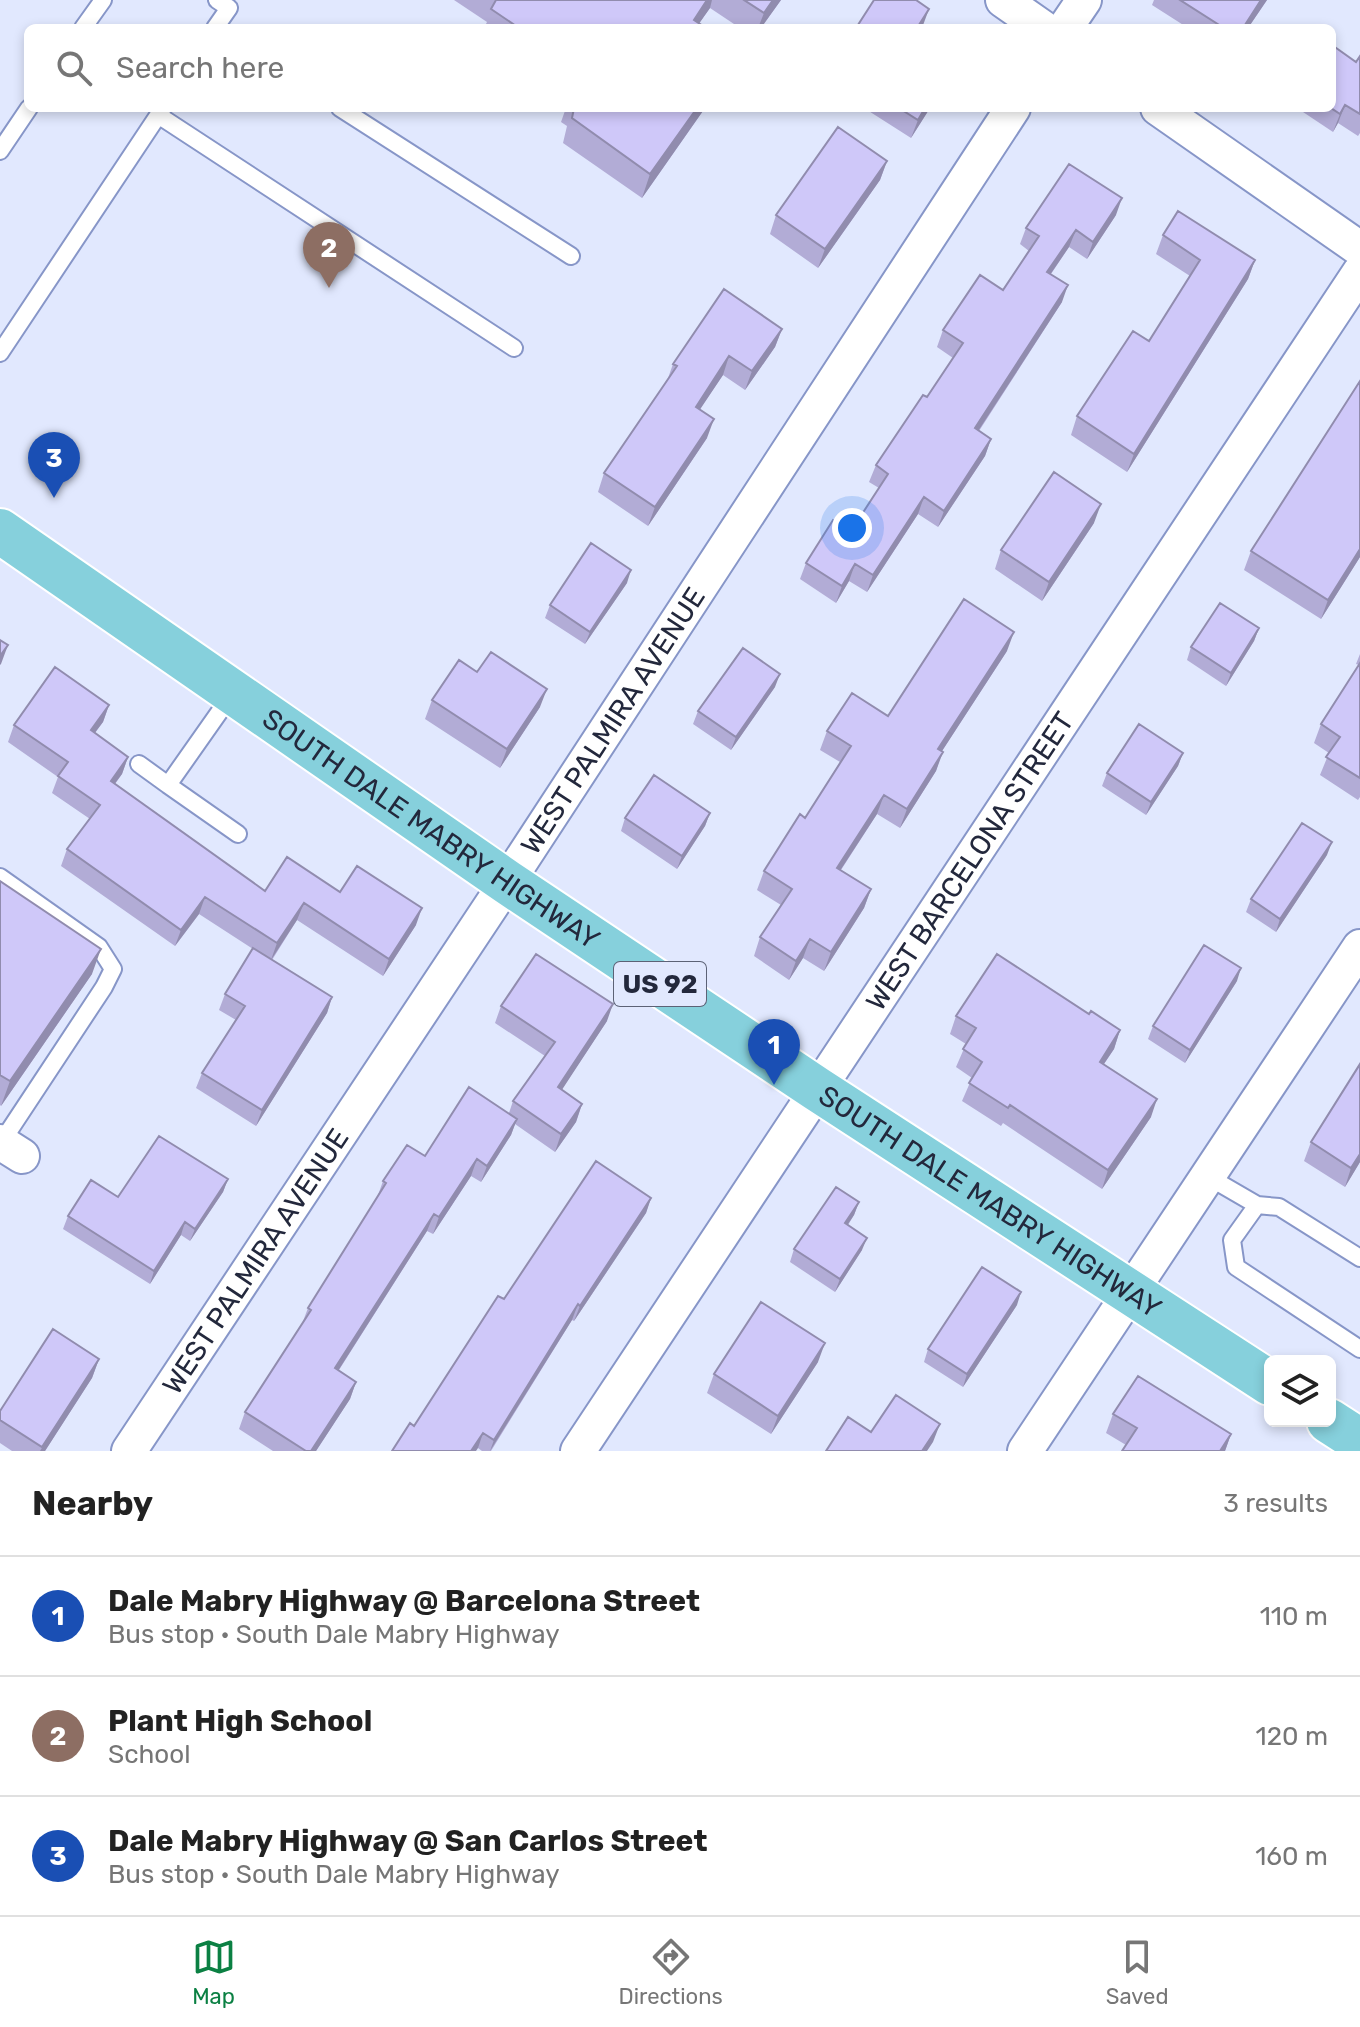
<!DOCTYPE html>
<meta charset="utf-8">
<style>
:root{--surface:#fff;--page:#f2f2f2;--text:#222;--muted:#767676;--line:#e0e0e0;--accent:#0b8043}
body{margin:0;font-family:Rubik,sans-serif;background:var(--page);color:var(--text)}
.controls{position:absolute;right:24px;bottom:24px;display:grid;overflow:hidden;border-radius:12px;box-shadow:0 4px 12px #0003}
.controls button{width:72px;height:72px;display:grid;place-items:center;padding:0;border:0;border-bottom:2px solid var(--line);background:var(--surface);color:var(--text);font:40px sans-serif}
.you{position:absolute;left:852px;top:528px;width:28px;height:28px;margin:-20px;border:6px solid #fff;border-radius:50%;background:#1a73e8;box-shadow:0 0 0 12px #1a73e833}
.badge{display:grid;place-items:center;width:52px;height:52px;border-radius:50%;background:var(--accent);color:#fff;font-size:26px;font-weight:700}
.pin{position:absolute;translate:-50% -66px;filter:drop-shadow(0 2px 4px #0008)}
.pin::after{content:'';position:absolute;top:42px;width:28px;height:24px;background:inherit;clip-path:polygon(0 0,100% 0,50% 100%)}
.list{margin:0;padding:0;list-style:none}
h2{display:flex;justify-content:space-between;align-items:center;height:104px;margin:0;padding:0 32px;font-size:34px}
h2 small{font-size:26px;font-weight:400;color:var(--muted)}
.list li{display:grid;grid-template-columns:52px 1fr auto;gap:24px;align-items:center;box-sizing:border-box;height:120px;padding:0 32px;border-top:2px solid var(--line)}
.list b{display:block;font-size:30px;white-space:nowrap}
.list p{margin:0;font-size:26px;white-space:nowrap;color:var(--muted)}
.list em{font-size:26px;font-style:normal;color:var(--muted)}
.icon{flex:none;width:44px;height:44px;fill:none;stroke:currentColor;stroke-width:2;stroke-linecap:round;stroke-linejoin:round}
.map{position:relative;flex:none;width:1360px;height:1451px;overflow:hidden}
.search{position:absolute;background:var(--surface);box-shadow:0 4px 12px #0003;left:24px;right:24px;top:24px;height:88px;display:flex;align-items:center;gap:20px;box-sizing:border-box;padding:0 28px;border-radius:12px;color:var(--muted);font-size:30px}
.sheet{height:464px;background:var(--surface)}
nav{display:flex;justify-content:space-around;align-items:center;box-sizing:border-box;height:112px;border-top:2px solid var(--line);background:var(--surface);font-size:22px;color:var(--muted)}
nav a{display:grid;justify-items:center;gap:4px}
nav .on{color:var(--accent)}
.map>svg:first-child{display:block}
</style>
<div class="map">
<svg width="1360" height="1451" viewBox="0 0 1360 1451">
<rect width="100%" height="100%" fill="#e1e8fe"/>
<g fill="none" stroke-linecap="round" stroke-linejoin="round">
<defs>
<path id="service" d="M83,28L103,0
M215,28L229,8L217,0
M340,108L571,256
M158,115L514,348
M0,151L29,108
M0,353L163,108
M232,694L168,785L238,834
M139,764L168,785
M0,877L99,947L113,969L104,987L1,1143
M1207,1176L1257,1205
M1360,1258L1279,1207L1257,1205L1232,1240L1236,1267L1360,1349"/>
<g id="minor">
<path d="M1003,0L1043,28"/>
<path d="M1065,28L1084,0"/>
<path d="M1158,108L1360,249"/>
<path d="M0,1142L22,1156"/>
<path id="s1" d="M129,1451L507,882L1013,108"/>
<path id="s2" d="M578,1451L1360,272"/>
<path d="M1025,1451L1360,947"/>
</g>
<g id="primary">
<path id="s3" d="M0,531L507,882L817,1089L1270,1383"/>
<path d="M1329,1421L1360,1441"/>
</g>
</defs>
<use href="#service" stroke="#8796c8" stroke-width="20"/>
<use href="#minor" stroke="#8796c8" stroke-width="38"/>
<use href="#primary" stroke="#fff" stroke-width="48"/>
<use href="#service" stroke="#fff" stroke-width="16"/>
<use href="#minor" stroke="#fff" stroke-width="34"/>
<use href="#primary" stroke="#86d0dc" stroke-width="44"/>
</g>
<path fill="#b2acd6" d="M454,0H781L761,28H740L710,8L699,23L706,28H484L487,22Z
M1154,0H1267L1248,28H1188L1152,5Z
M1360,56V133L1358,136L1338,123L1333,132L1297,108H1332Z
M566,108H705L642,198L563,143L567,126L561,122Z
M864,108H930L911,138Z
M887,161L880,180L818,268L770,234L776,215Z
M1116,215L1087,259L1069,247L1051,274L1062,302L979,431L991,439L985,456L938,527L918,514L867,592L849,581L836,603L800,579L806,563L851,531L879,488L869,482L876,465L927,397L953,358L937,347L943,330L1003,290L1029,251L1020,244L1026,228Z
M1163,235L1255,260L1248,279L1127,472L1071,435L1077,416L1149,341L1190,276L1156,254Z
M782,329L775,347L745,390L723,375L699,410L707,438L648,526L598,492L604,473L667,381L673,364Z
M1360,381V557L1321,619L1244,570L1251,551Z
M1094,523L1042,601L995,569L1001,550Z
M627,583L585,644L545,618L550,605Z
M1259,628L1254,641L1226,686L1187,660L1191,647Z
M1007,651L942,751L936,771L900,828L877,814L841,870L871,889L864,908L824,971L803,958L789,980L754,956L760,937L781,905L757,890L764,871L805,818L840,762L820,750L827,731L888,716Z
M1360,654V797L1358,800L1320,775L1329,753L1314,743L1321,724L1359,665L1356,664Z
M477,672L540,707L500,768L425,719L432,700Z
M775,687L731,750L693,724L698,711Z
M109,705L103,722L95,733L128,757L122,774L115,784L265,891L340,892L416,925L383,976L297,920L272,960L332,997L327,1013L256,1126L196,1088L202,1073L236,1020L219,1010L225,994L253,949L199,914L175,946L61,866L67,849L90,819L52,793L58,777L8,742L14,725Z
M1183,753L1178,766L1146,815L1102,786L1107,773Z
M710,813L705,826L677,869L621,831L625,818Z
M1327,855L1276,932L1246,912L1251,899Z
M0,881L92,974L1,1106L0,1105Z
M1237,981L1185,1063L1148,1039L1153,1026Z
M501,1006L607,1021L561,1090L582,1104L576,1122L555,1152L515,1124L511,1135L481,1182L471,1176L433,1234L427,1231L339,1370L356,1382L350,1399L316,1451H273L239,1429L245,1412L302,1324L308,1308L377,1198L383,1181L425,1156L509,1113L513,1101L545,1056L495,1023Z
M1089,1014L1120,1030L1114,1049L1104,1064L1151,1117L1102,1189L1003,1123L1001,1126L962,1101L972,1078L956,1067L966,1044L950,1034L956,1016Z
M1360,1064V1162L1345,1187L1304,1161L1311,1142Z
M228,1179L223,1192L190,1241L181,1235L150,1284L63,1229L68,1216L118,1197Z
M651,1198L646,1213L574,1321L572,1320L491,1451H482L478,1448L414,1426L504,1299Z
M859,1202L854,1215L848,1225L862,1250L835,1292L790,1262L794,1249Z
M1017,1305L963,1387L924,1362L928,1349Z
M99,1359L92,1378L45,1451H12L0,1443V1411Z
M818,1362L771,1434L707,1393L714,1374Z
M1113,1414L1231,1434L1225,1451H1122L1126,1445L1106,1433Z"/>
<path fill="#918cae" d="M707,0H712L710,8L696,28L694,20Z
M773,0H781L761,28H758L764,13Z
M1261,0H1267L1248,28H1243Z
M929,9L922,28H917Z
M1345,105L1338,123L1333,132L1340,114Z
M697,108H705L642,198L650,174Z
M925,108H930L911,138L918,120Z
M887,161L880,180L818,268L825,249Z
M1122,198L1116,215L1087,259L1093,242Z
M1076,230L1069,247L1041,288L1047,272Z
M1255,260L1248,279L1127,472L1134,454Z
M1068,285L1062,302L969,445L975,428Z
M782,329L775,347L745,390L752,371Z
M729,356L723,375L689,426L696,407Z
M714,419L707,438L648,526L655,507Z
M991,439L985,456L938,527L944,511Z
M924,497L918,514L867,592L873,575Z
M1101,504L1094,523L1042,601L1049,582Z
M1360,549V557L1321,619L1328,600Z
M855,564L849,581L836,603L842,586Z
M631,570L627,583L585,644L590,632Z
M1259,628L1254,641L1226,686L1231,673Z
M1014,632L1007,651L931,768L938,749Z
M8,645L1,664L0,665V656Z
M780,674L775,687L731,750L736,737Z
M547,689L540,707L500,768L507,749Z
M109,705L103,722L84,747L91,730Z
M943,752L936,771L900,828L907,809Z
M1183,753L1178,766L1146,815L1151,802Z
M128,757L122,774L104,798L111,781Z
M884,795L877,814L830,886L837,868Z
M710,813L705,826L677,869L682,856Z
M1332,842L1327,855L1276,932L1280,919Z
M871,889L864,908L824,971L831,952Z
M205,897L199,914L175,946L181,930Z
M304,903L297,920L271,960L277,943Z
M422,908L416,925L383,976L389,959Z
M810,939L803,958L789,980L796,961Z
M101,949L92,974L1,1106L10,1081Z
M1241,968L1237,981L1185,1063L1190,1050Z
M332,997L327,1013L256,1126L262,1110Z
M613,1004L607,1021L552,1105L558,1087Z
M1120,1030L1114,1049L1093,1080L1100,1062Z
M1157,1099L1151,1117L1102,1189L1108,1170Z
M582,1104L576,1122L555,1152L561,1134Z
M517,1119L511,1135L481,1182L487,1166Z
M1360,1154V1162L1345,1187L1351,1168Z
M477,1159L471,1176L433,1234L439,1217Z
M228,1179L223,1192L190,1241L195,1229Z
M651,1198L646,1213L574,1321L580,1306Z
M859,1202L854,1215L840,1236L845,1223Z
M434,1214L427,1231L329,1385L335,1368Z
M185,1222L181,1235L150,1284L154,1271Z
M867,1238L862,1250L835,1292L840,1279Z
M1021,1292L1017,1305L963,1387L967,1374Z
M578,1304L572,1320L490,1451L494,1440Z
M825,1343L818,1362L771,1434L778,1416Z
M99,1359L92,1378L45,1451H40Z
M356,1382L350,1399L316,1451H311Z
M940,1424L933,1442L927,1451H922Z
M483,1433L478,1448L476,1451H471Z
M1231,1434L1225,1451H1220Z"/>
<path fill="#cfc8f9" stroke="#918cae" stroke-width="2" d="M496,0H707L694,20L706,28H519L491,9Z
M744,0H773L764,13Z
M874,0H916L929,9L917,28H856Z
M1180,0H1261L1243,28H1224Z
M1332,45L1356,62L1360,56V114L1345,105L1340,114L1331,108Z
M574,108H697L650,174L572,118Z
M899,108H925L918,120Z
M838,127L887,161L825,249L776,215Z
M1069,164L1122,198L1093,242L1076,230L1047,272L1068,285L975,428L991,439L944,511L924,497L873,575L855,564L842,586L806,563L833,520L851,531L888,474L876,465L923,395L927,397L963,343L943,330L980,275L1003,290L1039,236L1026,228Z
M1178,211L1255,260L1134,454L1077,416L1133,331L1149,341L1200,260L1163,235Z
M724,289L782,329L752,371L729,356L696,407L714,419L655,507L604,473L677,366L673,364Z
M1360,381V549L1328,600L1251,551Z
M1054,472L1101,504L1049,582L1001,550Z
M591,543L631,570L590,632L550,605Z
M964,599L1014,632L938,749L943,752L907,809L884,795L837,868L871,889L831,952L810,939L796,961L760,937L792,889L764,871L800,814L805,818L851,746L827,731L852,693L888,716Z
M1220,603L1259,628L1231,673L1191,647Z
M0,640L8,645L0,656Z
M743,648L780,674L736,737L698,711Z
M491,652L547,689L507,749L432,700L459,660L477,672Z
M1360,663V778L1326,757L1340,737L1321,724Z
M55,667L109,705L91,730L128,757L111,781L265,891L287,857L340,892L357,866L422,908L389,959L304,903L277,943L205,897L181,930L67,849L100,805L58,776L68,762L14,725Z
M1139,724L1183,753L1151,802L1107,773Z
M654,775L710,813L682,856L625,818Z
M1302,823L1332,842L1280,919L1251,899Z
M0,881L101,949L10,1081L0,1075Z
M1204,945L1241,968L1190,1050L1153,1026Z
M253,948L332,997L262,1110L202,1073L245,1006L225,994Z
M536,954L613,1004L558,1087L582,1104L561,1134L513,1101L555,1042L501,1006Z
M997,954L1089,1014L1091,1011L1120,1030L1100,1062L1157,1099L1108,1170L1010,1105L1008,1108L969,1083L982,1062L963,1049L976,1028L956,1016Z
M1360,1064V1154L1351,1168L1311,1142Z
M469,1087L517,1119L487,1166L477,1159L439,1217L434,1214L335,1368L356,1382L311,1451H306L245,1412L311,1310L308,1308L386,1183L383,1181L407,1145L425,1156Z
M159,1136L228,1179L195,1229L185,1222L154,1271L68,1216L91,1180L118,1197Z
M596,1161L651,1198L580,1306L578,1304L494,1440L483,1433L471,1451H392L410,1423L414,1426L498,1296L504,1299Z
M836,1187L859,1202L845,1223L867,1238L840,1279L794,1249Z
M982,1267L1021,1292L967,1374L928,1349Z
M761,1302L825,1343L778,1416L714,1374Z
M53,1329L99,1359L42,1447L0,1420V1411Z
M1138,1376L1231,1434L1220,1451H1122L1137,1428L1113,1414Z
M896,1395L940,1424L922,1451H826L848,1417L871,1432Z"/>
<g text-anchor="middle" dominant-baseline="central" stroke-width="8" stroke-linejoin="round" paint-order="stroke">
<rect fill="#e1e8fe" stroke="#5c6276" stroke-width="2" x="614" y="962" width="92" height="44" rx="6"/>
<g font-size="26" font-weight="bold" fill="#23283c">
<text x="660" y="984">US 92</text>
</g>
<g font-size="28" fill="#23283c" stroke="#e1e8fe">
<text stroke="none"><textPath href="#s1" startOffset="876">WEST PALMIRA AVENUE</textPath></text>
<text stroke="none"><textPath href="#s3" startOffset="524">SOUTH DALE MABRY HIGHWAY</textPath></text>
<text stroke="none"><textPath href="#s2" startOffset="708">WEST BARCELONA STREET</textPath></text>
<text stroke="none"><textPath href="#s3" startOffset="1196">SOUTH DALE MABRY HIGHWAY</textPath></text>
<text stroke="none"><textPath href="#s1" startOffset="228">WEST PALMIRA AVENUE</textPath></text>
</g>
</g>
</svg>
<div class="controls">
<button><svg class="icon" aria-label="layers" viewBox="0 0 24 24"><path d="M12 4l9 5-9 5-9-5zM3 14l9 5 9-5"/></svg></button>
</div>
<div class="you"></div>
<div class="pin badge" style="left:774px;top:1085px;background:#1a4fb4">1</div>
<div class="pin badge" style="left:329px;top:288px;background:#8d6e63">2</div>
<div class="pin badge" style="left:54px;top:498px;background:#1a4fb4">3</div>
<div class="search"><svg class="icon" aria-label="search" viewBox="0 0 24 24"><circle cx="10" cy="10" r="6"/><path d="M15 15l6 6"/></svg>Search here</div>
</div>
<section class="sheet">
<h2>Nearby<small>3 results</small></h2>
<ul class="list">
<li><span class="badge" style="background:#1a4fb4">1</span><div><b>Dale Mabry Highway @ Barcelona Street</b><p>Bus stop · South Dale Mabry Highway</p></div><em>110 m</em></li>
<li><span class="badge" style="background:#8d6e63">2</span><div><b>Plant High School</b><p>School</p></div><em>120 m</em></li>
<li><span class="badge" style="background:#1a4fb4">3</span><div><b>Dale Mabry Highway @ San Carlos Street</b><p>Bus stop · South Dale Mabry Highway</p></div><em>160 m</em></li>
</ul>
</section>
<nav>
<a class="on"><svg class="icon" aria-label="map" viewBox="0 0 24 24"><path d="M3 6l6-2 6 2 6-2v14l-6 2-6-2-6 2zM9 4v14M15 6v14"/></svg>Map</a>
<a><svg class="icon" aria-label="directions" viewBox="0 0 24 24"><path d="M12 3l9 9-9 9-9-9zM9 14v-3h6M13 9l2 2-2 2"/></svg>Directions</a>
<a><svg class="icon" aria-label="saved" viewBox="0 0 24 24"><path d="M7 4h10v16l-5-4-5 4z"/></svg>Saved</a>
</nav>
